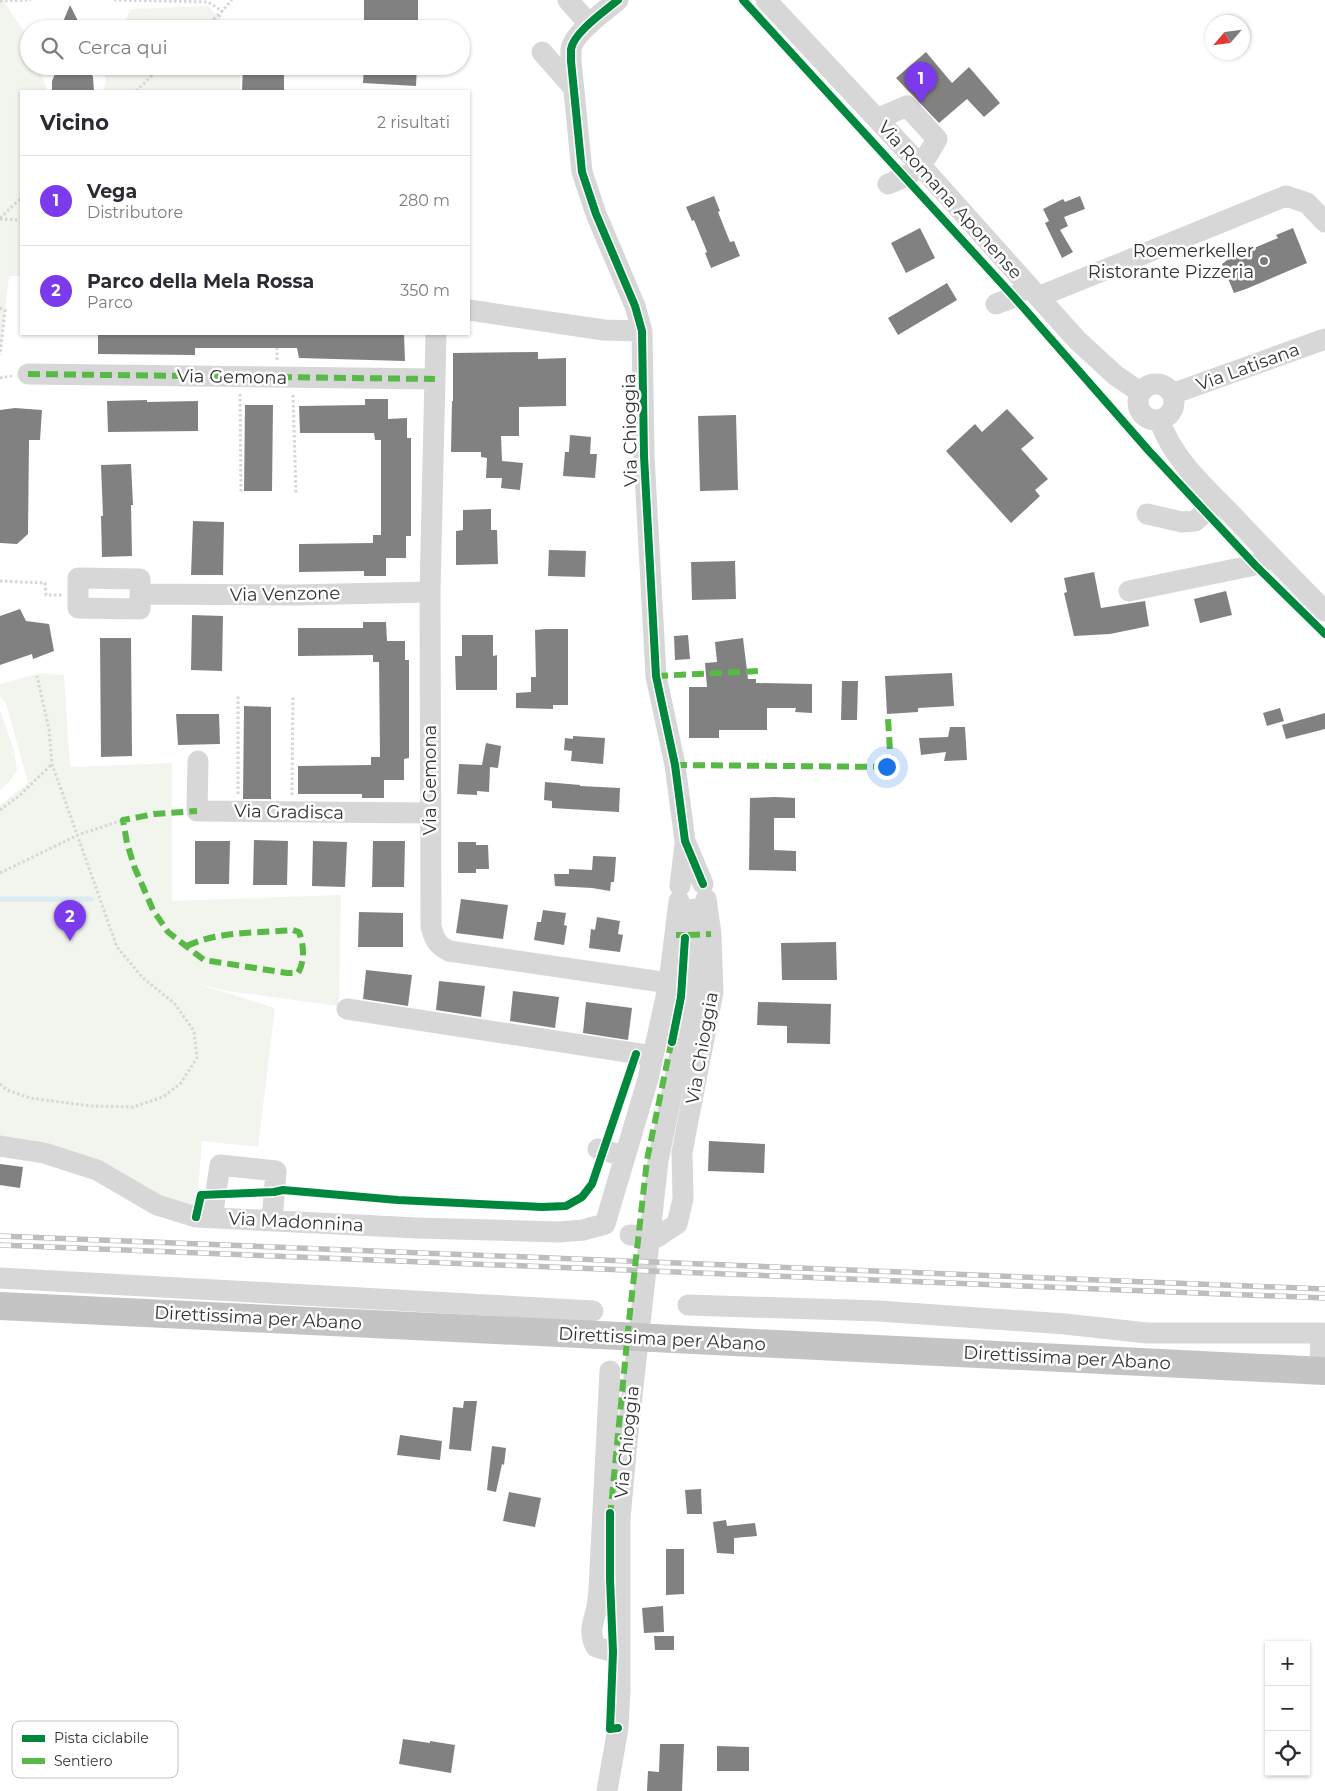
<!DOCTYPE html>
<html lang="it">
<meta charset="utf-8">
<style>
:root{--surface:#fff;--page:#f7f7f7;--text:#2b2b33;--muted:#7c7c81;--line:#e1e1e2;--accent:#7c3aed}
body{margin:0;font-family:Montserrat,sans-serif;background:var(--page);color:var(--text)}
.controls{position:absolute;right:15px;bottom:15px;display:grid;overflow:hidden;border-radius:0px;box-shadow:0 1px 4px #0004}
.controls button{width:45px;height:45px;display:grid;place-items:center;padding:0;border:0;border-bottom:1px solid var(--line);background:var(--surface);color:var(--text);font:25px sans-serif}
.compass{position:absolute;left:1205px;top:15px;width:45px;height:45px;border-radius:50%;background:var(--surface);box-shadow:0 1px 4px #0004;rotate:242deg}
.you{position:absolute;left:886px;top:766px;width:18px;height:18px;margin:-12px;border:4px solid #fff;border-radius:50%;background:#1a73e8;box-shadow:0 0 0 8px #1a73e833}
.badge{display:grid;place-items:center;width:32px;height:32px;border-radius:50%;background:var(--accent);color:#fff;font-size:16px;font-weight:700}
.pin{position:absolute;translate:-50% -41px;filter:drop-shadow(0 1px 2px #0008)}
.pin::after{content:'';position:absolute;top:26px;width:18px;height:15px;background:inherit;clip-path:polygon(0 0,100% 0,50% 100%)}
.list{margin:0;padding:0;list-style:none}
h2{display:flex;justify-content:space-between;align-items:center;height:65px;margin:0;padding:0 20px;font-size:21px}
h2 small{font-size:16px;font-weight:400;color:var(--muted)}
.list li{display:grid;grid-template-columns:32px 1fr auto;gap:15px;align-items:center;box-sizing:border-box;height:90px;padding:0 20px;border-top:1px solid var(--line)}
.list b{display:block;font-size:19px;white-space:nowrap}
.list p{margin:0;font-size:16px;white-space:nowrap;color:var(--muted)}
.list em{font-size:16px;font-style:normal;color:var(--muted)}
.icon{flex:none;width:28px;height:28px;fill:none;stroke:currentColor;stroke-width:2;stroke-linecap:round;stroke-linejoin:round}
.map{position:relative;flex:none;width:1325px;height:1791px;overflow:hidden}
.search{position:absolute;background:var(--surface);box-shadow:0 1px 4px #0004;left:20px;top:20px;width:450px;height:55px;display:flex;align-items:center;gap:12px;box-sizing:border-box;padding:0 18px;border-radius:28px;color:var(--muted);font-size:19px}
.panel{position:absolute;background:var(--surface);box-shadow:0 1px 4px #0004;left:20px;top:90px;width:450px;height:245px;border-radius:0px}
.map>svg:first-child{display:block}
</style>
<div class="map">
<svg width="1325" height="1791" viewBox="0 0 1325 1791">
<rect width="100%" height="100%" fill="#fff"/>
<path fill="#f1f5ed" d="M0,0H3L29,39V66H45L42,75L47,91H21V276H9L0,355Z
M208,6L230,29H120L131,9Z
M103,66H240V91H103L106,81Z
M41,673L64,675L70,767L172,763V901L341,895L339,1006L227,991L195,983L275,1008L258,1147L202,1141L196,1217L97,1170L0,1147V805L28,783L6,703L0,696V684Z
M0,710L14,751L17,770L10,781L0,790Z"/>
<g fill="none" stroke-linecap="round" stroke-linejoin="round">
<path stroke="#ddebf3" stroke-width="5" d="M0,899H91"/>
</g>
<path fill="#818181" d="M364,0H418V29H364Z
M70,5L82,29H60Z
M926,52L952,83L969,67L1000,103L984,117L967,99L939,123L896,78Z
M50,66H88L93,77L94,91H52V81L55,74Z
M243,66H284V91H242Z
M364,66H417L416,86L363,83Z
M714,196L720,211L718,212L730,242L734,241L740,256L711,268L705,253L707,252L694,220L692,221L686,207Z
M1080,196L1085,209L1064,217L1068,226L1060,230L1073,252L1062,258L1045,223L1049,221L1043,209L1063,199L1065,202Z
M920,228L935,258L906,273L891,243Z
M1293,228L1307,263L1246,289L1234,293L1222,264L1230,258L1278,238L1276,235Z
M947,283L957,300L898,335L888,318Z
M98,334H404L405,361L299,358L297,348H195V355L98,354Z
M538,352V359L566,358V406L519,407V436H501L502,461L523,463L520,490L501,488L502,478H486L487,458L481,457V452H451L452,401H453V353Z
M365,399H388V419L407,418V438H411V536H406V558H386V576H364V571L299,572V544L373,543V535H381V440H375L374,433H300L299,406L365,405Z
M147,400V402L198,401V431L108,432L107,401Z
M245,405H273L272,491H244Z
M15,408L42,410L40,440H29L28,534L17,544L0,543V410Z
M1007,409L1034,438L1021,449L1048,479L1035,490L1040,496L1011,523L946,451L975,424L982,432Z
M736,415L738,490L700,491L698,416Z
M570,435L591,437L590,454H597L595,478L563,476L565,452H569Z
M131,464L133,505H131L132,556L102,557L101,516H103L101,465Z
M491,509V530H497L498,564L456,565V531L463,530V510Z
M193,521L224,522L223,575H191Z
M549,550L586,551L585,577L548,576Z
M735,561L736,599L692,600L691,562Z
M1094,572L1101,608L1145,601L1149,626L1110,634L1074,636L1064,593L1067,592L1064,578Z
M1226,591L1232,615L1200,623L1194,599Z
M20,609L26,621L49,624L54,651L33,659L32,654L0,665V616Z
M192,615L223,616L222,671L191,670Z
M363,622H386L387,641H405V660H409V758L404,759V780H384V798H362V794H298V766L371,765V757H380L379,662H373V655L298,656V628H363Z
M546,629H568V705H553V709L516,708V693L531,692V677H536L535,630Z
M462,635H493V656L497,655V690H456L455,656H462Z
M688,635L690,659L675,660L674,636Z
M100,638H131L132,756L101,757Z
M743,638L748,679H756V683L812,684V713L795,712L796,708H767V730H719V738H689V687H707L705,663L717,662L715,642Z
M952,673L954,706L918,708V712L887,714L885,676Z
M842,681H858L857,720H841Z
M244,706L271,707V799H243Z
M1280,708L1284,721L1267,726L1263,713Z
M1325,713V729L1286,739L1282,725Z
M176,714H219L220,744L178,745Z
M950,727H965L967,760L944,761L946,752L921,755L919,738L948,737Z
M573,736L605,738L603,764L571,761L572,751L564,750L565,738L573,739Z
M486,743L501,746L498,768L490,767L489,792L477,791V795L457,794L459,764L482,765Z
M545,782L580,785V786L620,788L619,812L552,808V801L544,800Z
M775,797L795,798V818H774V850L796,851V871L749,870L750,798Z
M254,840L288,841L287,885H253Z
M195,841H230L229,884H195Z
M313,841L347,842L345,887L312,886Z
M373,841H405L404,887H372Z
M458,842H476V845H488L489,869H476V873H458Z
M593,856L616,857L614,882H611L610,891L592,888L555,886L554,874H569V869L592,870Z
M461,899L508,905L503,939L456,933Z
M543,910L566,913L564,925L567,926L564,945L534,940L537,922H541Z
M359,912L403,913V947H358Z
M597,917L620,921L618,934L623,935L620,952L589,948L591,929L595,930Z
M836,942L837,980H782L781,943Z
M366,970L412,975L408,1006L363,999Z
M439,981L485,986L481,1017L436,1010Z
M513,991L559,997L555,1028L510,1021Z
M586,1002L632,1008L628,1040L583,1033Z
M758,1002L831,1004L830,1044L787,1043V1026L757,1025Z
M709,1141L765,1144L764,1173L708,1171Z
M0,1164L23,1167L20,1188L0,1185Z
M464,1401H477L471,1451L449,1449L453,1407L463,1408Z
M400,1435L442,1441L440,1460L397,1455Z
M492,1446L506,1448L504,1465L502,1464L496,1492L487,1490Z
M701,1489L702,1514H687L685,1490Z
M509,1492L541,1498L535,1527L503,1521Z
M726,1520L727,1526L755,1523L757,1536L734,1538V1554L717,1553L713,1522Z
M666,1549H684V1594L666,1595Z
M663,1606L664,1632L644,1633L642,1608Z
M654,1636H674V1650H655Z
M403,1739L430,1743V1741L455,1745L451,1773L399,1764Z
M660,1744H684L682,1791H647L648,1771L659,1772Z
M717,1746L749,1747V1771H717Z"/>
<g fill="none" stroke-linecap="round" stroke-linejoin="round">
<path stroke="#d6d6d6" stroke-width="3" stroke-dasharray="2.5 2.5" stroke-linecap="butt" d="M114,0L208,2L222,11L203,29
M0,1L31,0
M219,17L222,11L232,0
M136,91L162,66
M0,218L21,198
M0,219L21,220
M0,308L5,310L0,355
M277,360V348
M0,378L12,376
M240,394L241,493
M293,395L296,494
M0,581L45,583L46,595H62
M238,794V694
M292,795L293,695
M0,810L19,796L52,764
M0,873L78,835L123,820
M0,1084L7,1090L30,1098L91,1106L133,1107L163,1097L180,1084L197,1058L194,1031L174,1003L143,978L117,947L52,764L49,729L37,676"/>
<path stroke="#d7d7d7" stroke-width="21" d="M568,0L589,24
M618,0C605,11 574,32 571,49C571,53 571,57 571,61L582,172L596,214L635,306L642,331L644,456L656,676L675,765L685,841L703,884
M766,0L921,166L1077,340L1115,375L1140,392
M542,52L573,87
M877,119L907,106L937,139C921,167 919,172 888,184
M1038,297L1286,196L1307,203L1325,222
M996,304L1014,297L1028,285
M469,310L604,330L642,331
M436,334L430,592L431,926C434,939 437,945 449,951L669,983
M28,374L435,379
M1138 402a18 18 0 1 1 36 0a18 18 0 1 1-36 0Z
M1172,394L1325,339
M1159,420C1175,462 1203,485 1234,517C1264,549 1294,580 1325,611
M1147,514L1182,522L1195,521L1218,501
M78,578L140,579V609L78,608Z
M1129,591L1255,565L1272,557
M140,594L294,595L430,592
M198,761L197,811L430,813
M680,886L685,844
M347,1009L653,1056
M0,1146L44,1153L97,1170L157,1205L196,1217L417,1228L559,1232L583,1230L605,1224
M598,1149L625,1156
M212,1218L220,1165L276,1171L272,1221
M605,1224L648,1079L669,983L679,901
M657,1237L677,1224L683,1199L682,1152L713,992L711,934L706,899
M0,1278L593,1311
M688,1305L879,1311L1065,1324L1147,1333H1321L1320,1370
M610,1371L599,1590C598,1597 598,1604 596,1611C592,1625 589,1634 596,1647L613,1652L619,1649
M607,1791L618,1728L620,1689V1518L627,1441L658,1161L692,994L695,934L694,909"/>
<path stroke="#c4c4c4" stroke-width="28" d="M0,1306L620,1336
M653,1338L1325,1371"/>
<defs>
<path id="rail" d="M0,1236L1325,1289
M0,1245L1325,1298"/>
</defs>
<use href="#rail" stroke="#bebebe" stroke-width="5.5"/>
<use href="#rail" stroke="#fff" stroke-width="4" stroke-dasharray="11" stroke-linecap="butt"/>
<path stroke="#d7d7d7" stroke-width="21" d="M630,1235L657,1237"/>
<path stroke="#c4c4c4" stroke-width="28" d="M620,1336L653,1338"/>
<path stroke="#58b947" stroke-width="6" stroke-dasharray="12 6" stroke-linecap="butt" d="M28,374L435,379
M656,676L759,671
M675,765L891,767L888,718
M676,935H684V938H686V935L711,934
M187,946C217,931 259,933 293,930L299,932C304,944 305,962 298,973H287L204,960L168,932L153,910L134,866L127,843L123,820L155,814L197,811
M610,1517L629,1321L647,1160L672,1039"/>
<defs>
<path id="cycleway" d="M618,0C605,11 574,32 571,49C571,53 571,57 571,61L582,172L596,214L635,306L642,331L644,456L656,676L675,765L685,841L703,884
M743,0L1014,297L1149,451L1255,565L1325,634
M672,1042L681,997L685,938
M196,1217L201,1195L274,1192L283,1190L398,1200L542,1207L566,1206L582,1197L592,1184L636,1054
M610,1513V1579L613,1652L610,1729L618,1728"/>
</defs>
<use href="#cycleway" stroke="#fff" stroke-width="11"/>
<use href="#cycleway" stroke="#00873e" stroke-width="8"/>
</g>
<circle fill="#7a7a7a" stroke="#fff" stroke-width="2" cx="1264" cy="261" r="5"/>
<g text-anchor="middle" dominant-baseline="central" stroke-width="5" stroke-linejoin="round" paint-order="stroke">
<g font-size="18" fill="#333" stroke="#fff">
<text transform="translate(950 200) rotate(48)">Via Romana Aponense</text>
<text transform="translate(1248 367) rotate(-20)">Via Latisana</text>
<text transform="translate(232 377) rotate(1)">Via Gemona</text>
<text transform="translate(630 430) rotate(-91)">Via Chioggia</text>
<text transform="translate(285 594) rotate(-1)">Via Venzone</text>
<text transform="translate(430 780) rotate(-90)">Via Gemona</text>
<text transform="translate(289 812) rotate(1)">Via Gradisca</text>
<text transform="translate(702 1048) rotate(-80)">Via Chioggia</text>
<text transform="translate(296 1222) rotate(3)">Via Madonnina</text>
<text transform="translate(258 1318) rotate(3)">Direttissima per Abano</text>
<text transform="translate(662 1339) rotate(3)">Direttissima per Abano</text>
<text transform="translate(1067 1358) rotate(3)">Direttissima per Abano</text>
<text transform="translate(627 1442) rotate(-84)">Via Chioggia</text>
</g>
<g font-size="18" fill="#333" stroke="#fff" text-anchor="end">
<text x="1254" y="251">Roemerkeller<tspan x="1254" dy="21">Ristorante Pizzeria</tspan></text>
</g>
</g>
<rect x="12" y="1721" width="166" height="57" rx="8" fill="#fff" stroke="#c2c2c2" stroke-width="1"/>
<rect x="22" y="1735" width="23" height="7" fill="#00873e"/>
<rect x="22" y="1758" width="23" height="6" fill="#58b947"/>
<g font-size="14" fill="#333">
<text x="54" y="1743">Pista ciclabile</text>
<text x="54" y="1766">Sentiero</text>
</g>
</svg>
<div class="controls">
<button>+</button>
<button>−</button>
<button><svg class="icon" aria-label="locate" viewBox="0 0 24 24"><circle cx="12" cy="12" r="6"/><path d="M12 2v4M12 18v4M2 12h4M18 12h4"/></svg></button>
</div>
<svg class="compass" viewBox="-18 -18 36 36"><path d="M0-13l5 13h-10z" fill="#e53935"/><path d="M0 13l5-13h-10z" fill="#7c7c81"/></svg>
<div class="you"></div>
<div class="pin badge" style="left:921px;top:103px">1</div>
<div class="pin badge" style="left:70px;top:941px">2</div>
<div class="search"><svg class="icon" aria-label="search" viewBox="0 0 24 24"><circle cx="10" cy="10" r="6"/><path d="M15 15l6 6"/></svg>Cerca qui</div>
<section class="panel">
<h2>Vicino<small>2 risultati</small></h2>
<ul class="list">
<li><span class="badge">1</span><div><b>Vega</b><p>Distributore</p></div><em>280 m</em></li>
<li><span class="badge">2</span><div><b>Parco della Mela Rossa</b><p>Parco</p></div><em>350 m</em></li>
</ul>
</section>
</div>
